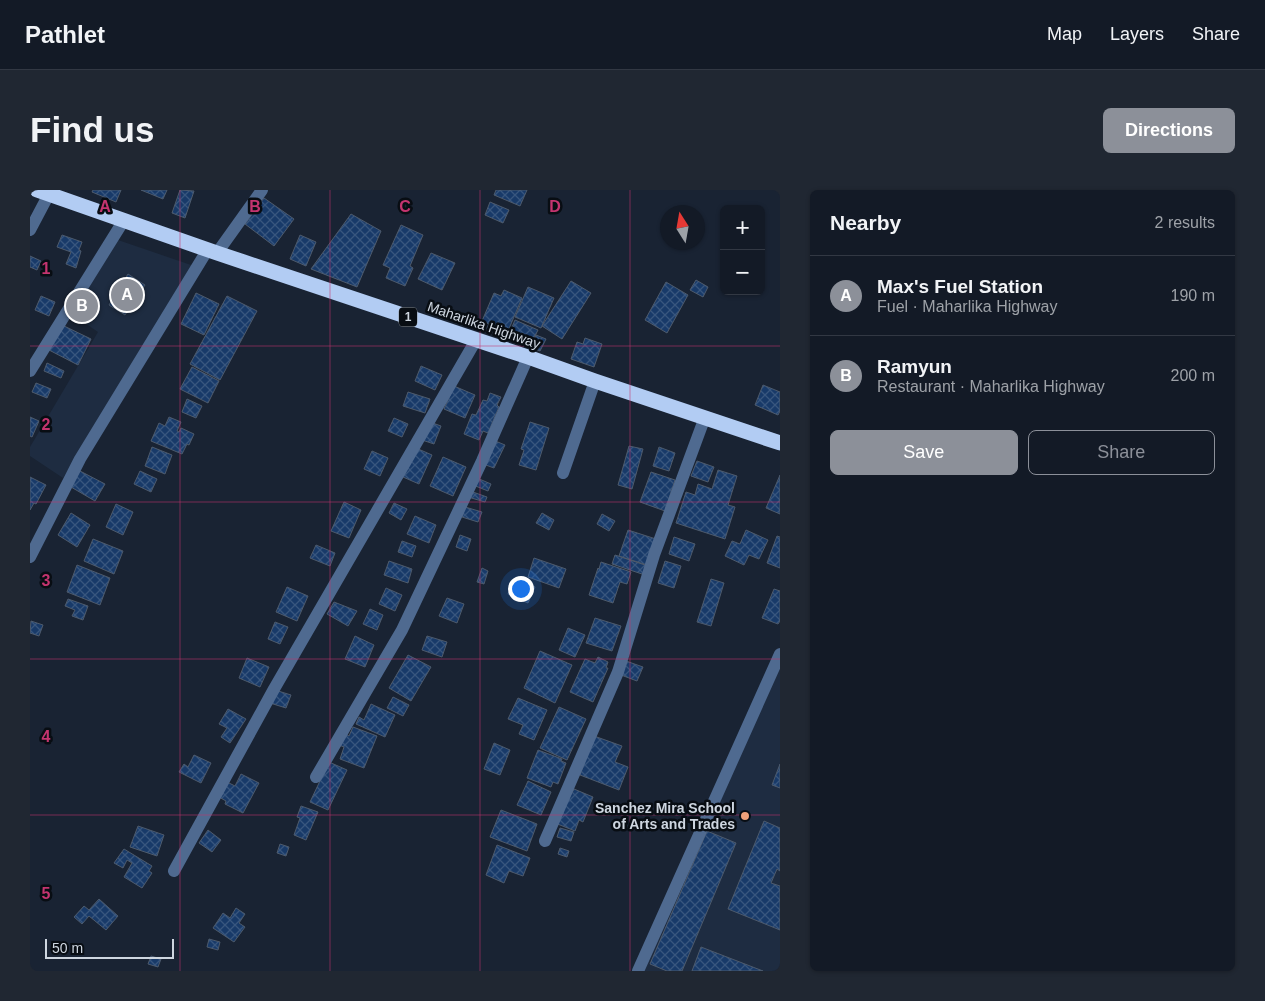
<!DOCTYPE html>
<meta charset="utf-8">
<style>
:root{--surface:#131a26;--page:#202732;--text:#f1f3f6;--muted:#9da1a7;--line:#323843;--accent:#8c9099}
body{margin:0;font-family:Helvetica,sans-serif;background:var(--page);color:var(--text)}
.controls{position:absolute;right:15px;top:15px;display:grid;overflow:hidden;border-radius:8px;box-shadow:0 1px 4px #0004}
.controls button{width:45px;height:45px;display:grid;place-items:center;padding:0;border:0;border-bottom:1px solid var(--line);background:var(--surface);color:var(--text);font:25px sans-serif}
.compass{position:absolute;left:630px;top:15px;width:45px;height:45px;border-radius:50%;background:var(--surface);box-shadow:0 1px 4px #0004;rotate:349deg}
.scale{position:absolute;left:15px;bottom:12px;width:129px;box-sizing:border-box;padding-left:5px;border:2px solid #ced6e0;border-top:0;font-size:14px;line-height:18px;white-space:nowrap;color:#ced6e0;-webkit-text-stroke:4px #080d13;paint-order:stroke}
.you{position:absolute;left:490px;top:398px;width:18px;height:18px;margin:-12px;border:4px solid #fff;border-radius:50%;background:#1a73e8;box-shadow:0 0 0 8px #1a73e833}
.badge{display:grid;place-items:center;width:32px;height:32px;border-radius:50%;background:var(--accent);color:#fff;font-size:16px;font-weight:700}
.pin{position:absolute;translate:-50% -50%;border:2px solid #fff;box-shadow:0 1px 5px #0006}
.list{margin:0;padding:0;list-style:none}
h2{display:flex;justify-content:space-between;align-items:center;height:65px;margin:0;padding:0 20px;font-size:21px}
h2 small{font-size:16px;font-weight:400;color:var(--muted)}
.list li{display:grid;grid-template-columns:32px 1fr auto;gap:15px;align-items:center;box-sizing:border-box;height:80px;padding:0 20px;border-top:1px solid var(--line)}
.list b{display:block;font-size:19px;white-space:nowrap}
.list p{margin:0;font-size:16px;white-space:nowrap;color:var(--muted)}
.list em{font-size:16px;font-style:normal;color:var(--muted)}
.actions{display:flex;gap:10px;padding:15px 20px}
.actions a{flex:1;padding:11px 0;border:1px solid var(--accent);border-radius:8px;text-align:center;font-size:18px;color:var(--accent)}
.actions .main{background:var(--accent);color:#fff}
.map{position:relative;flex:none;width:750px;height:781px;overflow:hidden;border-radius:8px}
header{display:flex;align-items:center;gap:30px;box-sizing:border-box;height:70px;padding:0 25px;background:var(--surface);border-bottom:1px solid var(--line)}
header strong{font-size:24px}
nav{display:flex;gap:28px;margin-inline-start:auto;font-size:18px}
.intro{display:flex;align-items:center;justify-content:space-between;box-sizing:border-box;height:120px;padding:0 30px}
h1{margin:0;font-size:35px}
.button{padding:12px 22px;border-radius:8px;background:var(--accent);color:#fff;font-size:18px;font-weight:700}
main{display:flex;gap:30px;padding:0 30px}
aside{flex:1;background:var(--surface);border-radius:8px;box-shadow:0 1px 4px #0004}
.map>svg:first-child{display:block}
</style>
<header>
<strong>Pathlet</strong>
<nav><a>Map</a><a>Layers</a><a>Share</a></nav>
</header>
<div class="intro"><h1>Find us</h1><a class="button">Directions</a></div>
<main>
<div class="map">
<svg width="750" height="781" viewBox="0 0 750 781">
<defs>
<pattern id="building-cross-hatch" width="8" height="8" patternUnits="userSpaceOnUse" patternTransform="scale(1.25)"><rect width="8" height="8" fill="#183a69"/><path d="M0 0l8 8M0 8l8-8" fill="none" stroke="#38567e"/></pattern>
</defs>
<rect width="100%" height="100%" fill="#192333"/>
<path fill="#1e2c41" d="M88,50L164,76L33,288L0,266V257L68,142L40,123Z
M750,470V781H611Z"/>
<path fill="url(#building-cross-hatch)" stroke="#4d5a6c" d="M63,0H91L86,12L62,2Z
M111,0H137L133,9Z
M150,0L164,1L155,28L142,23Z
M466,0H497L490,16L464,5Z
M234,8L264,29L244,56L215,34Z
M460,12L479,20L473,33L455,25Z
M321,24L351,41L327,97L281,79Z
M371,35L393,45L380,76L383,78L375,96L356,88L360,78L353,75Z
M32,45L52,52L49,60L51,61L46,78L36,74L41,62L27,57Z
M270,45L286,52L276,76L260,69Z
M401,63L425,73L412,100L388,89Z
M0,66L11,71L7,80L0,77Z
M98,84L115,95L95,125L79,115Z
M666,90L678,97L673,107L660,100Z
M541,91L561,103L532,149L512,136Z
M636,92L658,105L637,143L615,130Z
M498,97L524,108L511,138L485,127Z
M474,100L492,108L475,148L456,140L459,134L452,131L464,103L471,106Z
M166,103L189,114L174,145L151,134Z
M11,106L25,112L19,126L5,120Z
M197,106L227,121L190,190L160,174Z
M485,130L508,140L502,152L480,142Z
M32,135L61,149L48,175L19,160Z
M506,145L516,149L510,161L501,157Z
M555,148L572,154L564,177L541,169L547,152L553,154Z
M17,173L34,181L31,188L14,181Z
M391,176L412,185L405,200L385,191Z
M162,177L189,191L178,213L150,199Z
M6,193L21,199L17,208L2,202Z
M733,195L750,202V221L748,225L725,215Z
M424,196L445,205L435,228L414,219Z
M378,202L400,209L395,223L373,216Z
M460,203L471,207L467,215L469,217L458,243L453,241L449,250L434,244L442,224L446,225L453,210L457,211Z
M157,209L172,216L166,228L152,222Z
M0,227L9,231L2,247L0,246Z
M139,227L151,232L147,241L149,242L151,238L164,244L159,255L157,254L152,264L121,251L129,233L135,236Z
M364,228L378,234L372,247L358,241Z
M400,232L411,236L404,254L392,250Z
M500,232L519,238L506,280L489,275L494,260L491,259Z
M463,250L475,255L464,278L453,274Z
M599,256L613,259L602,299L588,295Z
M122,257L142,265L135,284L115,276Z
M629,257L645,263L639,281L623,276Z
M386,258L402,265L389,294L373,287Z
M342,261L358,268L350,286L334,279Z
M413,267L436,277L423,306L400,296Z
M667,271L684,277L678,292L661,286Z
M688,280L707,286L698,315L705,317L695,349L646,333L656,302L665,305L668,294L682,299Z
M50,281L75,294L65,311L41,297Z
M110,281L127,289L121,302L104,294Z
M621,282L645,290L635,321L610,312Z
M750,285V324L736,318Z
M0,287L16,295L6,314L4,313L0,320Z
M447,288L461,294L458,301L443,295Z
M440,301L457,307L455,312L438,307Z
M314,312L331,320L319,348L301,341Z
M364,313L377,319L371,330L359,323Z
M86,314L103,322L93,345L76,337Z
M435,317L452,322L448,332L432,327Z
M41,323L60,335L47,357L28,345Z
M512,323L524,330L519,340L506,333Z
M572,324L585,331L579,341L567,334Z
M385,326L406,335L399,353L377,344Z
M598,340L629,350L620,376L589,366Z
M716,340L738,350L729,369L719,365L714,375L695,366L702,351L710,354Z
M430,345L441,349L437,361L426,357Z
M747,346L750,347V378L737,373Z
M644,347L665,354L659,371L639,364Z
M63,349L93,361L84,384L54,371Z
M372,351L386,356L382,367L368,362Z
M286,355L305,363L300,376L280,368Z
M585,365L618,376L615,385L582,374Z
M504,368L536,379L529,398L498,387Z
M359,371L382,379L378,393L354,385Z
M635,371L651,376L644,398L628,393Z
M571,372L601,382L597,394L590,392L583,413L559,405L568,378L569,379Z
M47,375L80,388L70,415L37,402Z
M452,378L458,381L454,394L447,392Z
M485,388L505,397L498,413L478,404Z
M681,389L694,393L681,436L667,432Z
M257,397L278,406L267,431L246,422Z
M356,398L372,405L365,421L349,414Z
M744,399L750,401V431L748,434L732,428Z
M417,408L434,414L427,433L409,426Z
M38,409L58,416L53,430L42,426L45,420L35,416Z
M304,412L327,421L318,436L297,424Z
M340,419L353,425L347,440L333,434Z
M565,428L591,436L582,461L556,453Z
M1,431L13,435L9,446L0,443Z
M245,432L258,437L250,454L238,449Z
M538,438L555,445L545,467L529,460Z
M325,446L344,455L335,477L315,469Z
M397,446L417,452L412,467L392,460Z
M510,461L542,475L525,513L494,498Z
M378,465L401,477L381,511L359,498Z
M568,467L578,472L576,478H578L563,512L540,502L555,469L565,473Z
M217,468L239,477L230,497L209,488Z
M596,471L613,477L607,491L591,485Z
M245,500L261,505L256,518L240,513Z
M363,507L379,515L373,526L357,518Z
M488,508L517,520L504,550L489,544L493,535L478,529Z
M341,514L365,525L355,547L326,534L329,527L334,530Z
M529,517L556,529L537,570L510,558Z
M198,519L216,529L200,553L191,547L197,538L189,534Z
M323,537L347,546L334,578L310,569L314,557L309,555L314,543L319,546Z
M564,546L592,556L585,572L598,577L589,600L550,585Z
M464,553L480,560L470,585L454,579Z
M508,560L532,569L531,571L536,573L528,594L523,592L521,597L497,588Z
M164,565L181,573L171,593L149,582L154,574L158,577Z
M299,572L317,580L298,620L280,612Z
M750,574V598L742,595Z
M211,584L229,593L213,623L195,614L196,611L189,607L197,592L205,596Z
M498,591L521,602L511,625L487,615Z
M544,599L563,607L553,632L549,630L545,641L525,633Z
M271,616L288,622L276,650L264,645L270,628L267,627Z
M471,620L507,634L497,661L460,647Z
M734,631L750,638V681L747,679L741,693L750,696V740L698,719Z
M108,636L134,645L127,666L100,657Z
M530,638L544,642L541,651L527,647Z
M178,640L191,650L182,662L169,653Z
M677,641L706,653L652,781H637L620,774Z
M250,654L259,657L256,666L247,663Z
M467,655L500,668L493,686L479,681L474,693L456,685Z
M530,658L539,661L537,667L528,664Z
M94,659L122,676L119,681L122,683L112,698L94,687L102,673L97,670L93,678L84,673Z
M69,709L88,726L76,740L59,726L52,734L44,727L54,716L59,720Z
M206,718L215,724L209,733L215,737L204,752L183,738L193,723L200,728Z
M179,749L190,752L188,760L177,757Z
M671,757L733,781H662Z
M121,766L131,769L128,777L118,774Z"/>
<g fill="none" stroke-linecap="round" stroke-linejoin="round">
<path stroke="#4f6a90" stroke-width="12" d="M0,40L19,4
M187,63L232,0
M0,181L94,30
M533,283L565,191
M0,367L50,269L178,59
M286,587L372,440L452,271L498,167
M515,651L588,482L624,365L675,227
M144,681L244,499L446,150
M608,781L750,464"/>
<path stroke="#b2ccf3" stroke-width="15" d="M7,0L187,63L498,167L565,191L750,253"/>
</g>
<path fill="none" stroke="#c4346f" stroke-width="1" stroke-opacity="0.55" d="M150,0V781M300,0V781M450,0V781M600,0V781M0,156H750M0,312H750M0,469H750M0,625H750"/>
<circle fill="#f0a27a" stroke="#080d13" stroke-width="2" cx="715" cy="626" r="5"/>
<g text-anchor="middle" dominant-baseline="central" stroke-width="5" stroke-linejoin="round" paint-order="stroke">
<rect fill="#080d13" stroke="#939aa2" stroke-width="1" x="369" y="117.5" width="18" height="19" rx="4"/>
<g font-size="12" font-weight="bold" fill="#ced6e0">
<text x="378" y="127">1</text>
</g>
<g font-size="14" fill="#ced6e0" stroke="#080d13">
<text transform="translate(454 135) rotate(19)">Maharlika Highway</text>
</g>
<g font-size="14" font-weight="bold" fill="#ced6e0" stroke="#080d13" text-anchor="end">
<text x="705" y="618">Sanchez Mira School<tspan x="705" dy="16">of Arts and Trades</tspan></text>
</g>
</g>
<g font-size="16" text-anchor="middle" font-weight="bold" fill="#c4346f" stroke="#080d13" stroke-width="5" stroke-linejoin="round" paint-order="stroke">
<text x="75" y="22">A</text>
<text x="225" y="22">B</text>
<text x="375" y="22">C</text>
<text x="525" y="22">D</text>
<text x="16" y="84">1</text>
<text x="16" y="240">2</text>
<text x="16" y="396">3</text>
<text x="16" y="552">4</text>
<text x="16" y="709">5</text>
</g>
</svg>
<div class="controls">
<button>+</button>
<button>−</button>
</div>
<svg class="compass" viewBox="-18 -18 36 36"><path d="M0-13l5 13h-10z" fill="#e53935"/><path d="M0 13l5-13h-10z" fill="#9da1a7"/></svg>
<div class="scale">50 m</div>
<div class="you"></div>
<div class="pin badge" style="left:97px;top:105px">A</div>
<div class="pin badge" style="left:52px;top:116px">B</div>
</div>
<aside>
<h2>Nearby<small>2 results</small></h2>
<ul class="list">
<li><span class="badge">A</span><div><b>Max's Fuel Station</b><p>Fuel · Maharlika Highway</p></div><em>190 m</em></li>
<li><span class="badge">B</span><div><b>Ramyun</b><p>Restaurant · Maharlika Highway</p></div><em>200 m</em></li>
</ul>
<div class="actions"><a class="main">Save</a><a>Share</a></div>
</aside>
</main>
